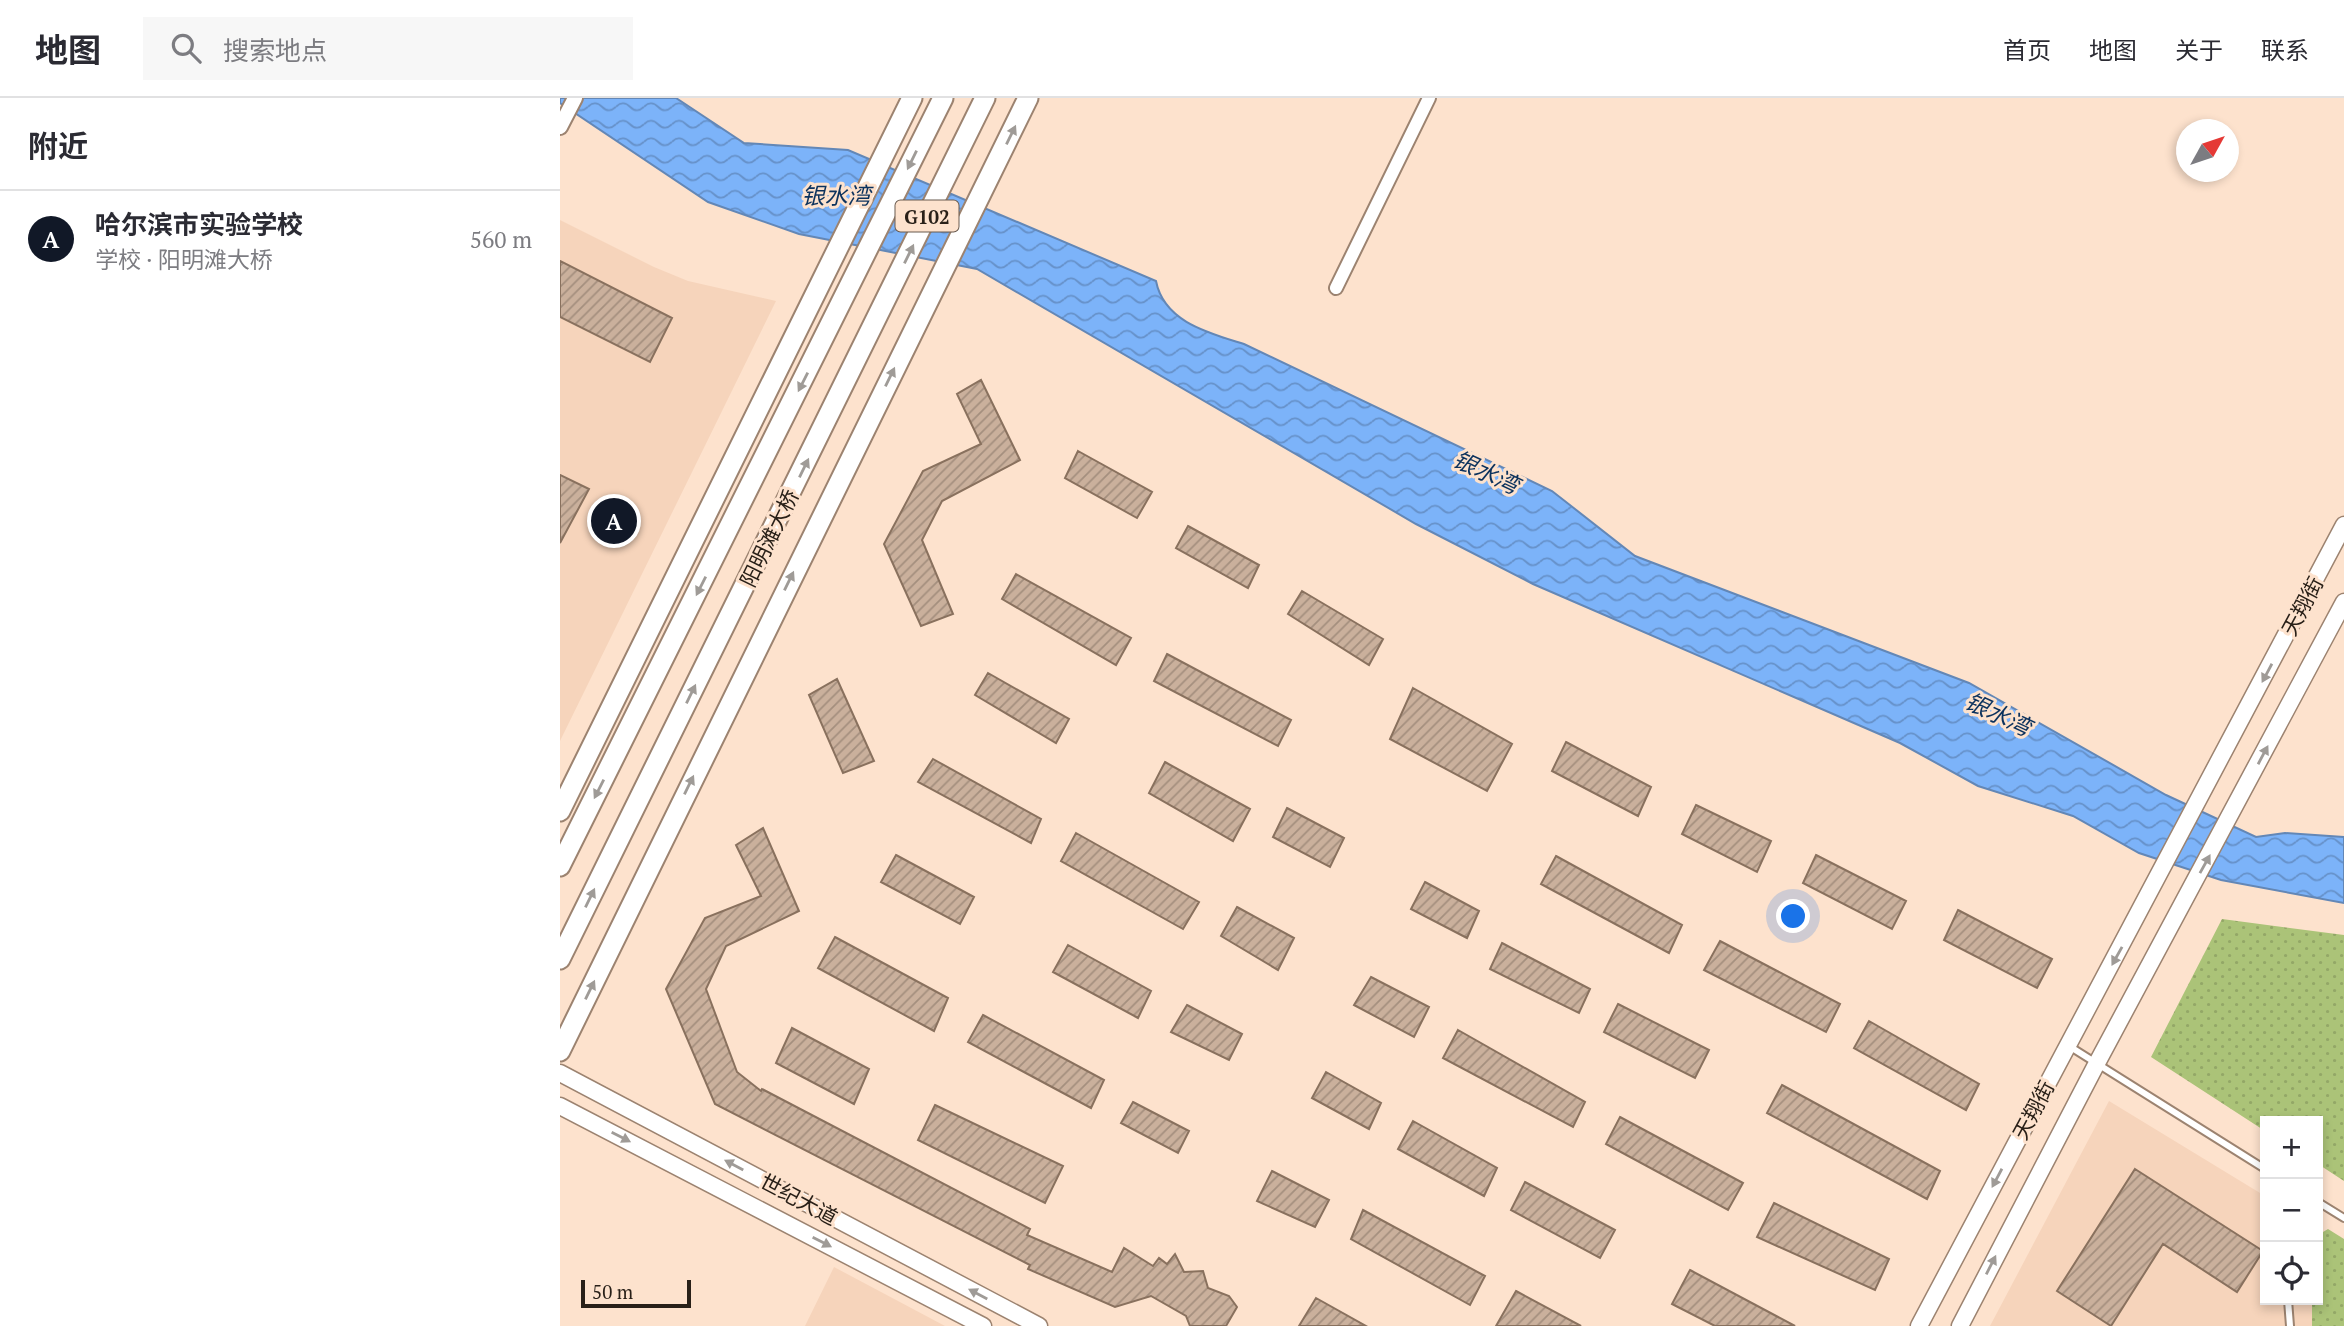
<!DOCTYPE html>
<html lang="zh">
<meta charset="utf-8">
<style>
:root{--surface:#fff;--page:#f7f7f7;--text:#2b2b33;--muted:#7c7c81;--line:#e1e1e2;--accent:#111827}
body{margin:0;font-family:"PT Serif","Noto Sans SC",serif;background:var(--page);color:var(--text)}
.controls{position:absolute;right:21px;bottom:21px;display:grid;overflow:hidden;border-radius:0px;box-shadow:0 4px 10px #0003}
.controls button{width:63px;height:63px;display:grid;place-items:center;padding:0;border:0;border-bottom:2px solid var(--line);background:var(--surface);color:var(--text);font:35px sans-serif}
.compass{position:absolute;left:1616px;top:21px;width:63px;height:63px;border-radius:50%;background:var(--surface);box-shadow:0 4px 10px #0003;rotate:50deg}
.scale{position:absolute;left:21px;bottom:18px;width:110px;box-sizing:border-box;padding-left:7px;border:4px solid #292018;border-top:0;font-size:19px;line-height:24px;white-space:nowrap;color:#292018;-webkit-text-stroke:5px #fde2cd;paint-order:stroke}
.you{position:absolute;left:1234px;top:819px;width:24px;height:24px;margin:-18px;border:5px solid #fff;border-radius:50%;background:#1a73e8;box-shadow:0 0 0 10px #1a73e833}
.badge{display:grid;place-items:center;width:46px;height:46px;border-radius:50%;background:var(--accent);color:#fff;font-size:23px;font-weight:700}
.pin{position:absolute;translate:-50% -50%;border:4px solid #fff;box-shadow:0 2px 7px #0006}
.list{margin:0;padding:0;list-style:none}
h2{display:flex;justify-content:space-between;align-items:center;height:91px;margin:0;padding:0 28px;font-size:30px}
h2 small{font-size:23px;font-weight:400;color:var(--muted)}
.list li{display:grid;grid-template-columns:46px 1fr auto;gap:21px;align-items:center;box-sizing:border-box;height:98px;padding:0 28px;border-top:2px solid var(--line)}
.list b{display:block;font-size:26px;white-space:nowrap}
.list p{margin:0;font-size:23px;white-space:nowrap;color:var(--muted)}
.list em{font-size:23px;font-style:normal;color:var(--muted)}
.icon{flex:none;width:38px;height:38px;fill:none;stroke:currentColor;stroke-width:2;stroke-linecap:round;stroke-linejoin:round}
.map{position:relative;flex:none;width:1784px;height:1228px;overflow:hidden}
header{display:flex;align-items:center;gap:42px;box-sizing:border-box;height:98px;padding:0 35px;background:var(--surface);border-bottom:2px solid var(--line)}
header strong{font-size:33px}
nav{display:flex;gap:38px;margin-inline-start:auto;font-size:24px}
.search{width:490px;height:63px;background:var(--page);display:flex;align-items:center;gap:18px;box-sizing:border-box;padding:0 24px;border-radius:0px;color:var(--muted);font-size:26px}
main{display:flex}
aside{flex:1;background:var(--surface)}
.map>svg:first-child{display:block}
</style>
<header>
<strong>地图</strong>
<div class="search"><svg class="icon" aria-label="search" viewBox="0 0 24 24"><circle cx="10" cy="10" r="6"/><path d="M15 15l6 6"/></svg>搜索地点</div>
<nav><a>首页</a><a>地图</a><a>关于</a><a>联系</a></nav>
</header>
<main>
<aside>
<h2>附近<small></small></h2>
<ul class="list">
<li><span class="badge">A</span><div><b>哈尔滨市实验学校</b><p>学校 · 阳明滩大桥</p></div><em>560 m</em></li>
</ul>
</aside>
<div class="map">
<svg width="1784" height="1228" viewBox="0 0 1784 1228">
<defs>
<pattern id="park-dots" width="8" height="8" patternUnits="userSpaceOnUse" patternTransform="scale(1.75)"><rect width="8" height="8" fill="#abc378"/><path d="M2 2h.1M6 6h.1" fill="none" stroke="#93a767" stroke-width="1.8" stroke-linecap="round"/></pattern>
<pattern id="water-waves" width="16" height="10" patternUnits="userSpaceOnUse" patternTransform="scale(1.75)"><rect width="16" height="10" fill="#7cb3f9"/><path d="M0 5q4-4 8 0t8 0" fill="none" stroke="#6691c9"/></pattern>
<pattern id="building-hatch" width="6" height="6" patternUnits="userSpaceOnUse" patternTransform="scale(1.75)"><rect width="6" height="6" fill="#cab09c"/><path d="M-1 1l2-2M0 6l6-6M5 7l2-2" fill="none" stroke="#a48f7e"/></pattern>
</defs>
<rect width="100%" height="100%" fill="#fde2cd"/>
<path fill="#f6d4bb" d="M0,122L94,169L128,183L216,203L0,643Z
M1549,1003L1705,1098V1202H1758V1130L1784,1147V1228H1430Z
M274,1169L385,1228H245Z"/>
<path fill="url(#park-dots)" d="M1662,821L1784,837V1083L1758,1066V1023H1705V1033L1591,959Z
M1768,1131L1784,1141V1228H1752V1202H1758V1137Z"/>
<path fill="url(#water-waves)" stroke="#6387b6" stroke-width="2" d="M0,0H116L184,45L288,52L596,183C604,224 649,235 684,246L992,393L1075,458L1409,585L1606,697L1696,739L1725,735L1784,739V805L1661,782L1579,755L1513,718L1418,688L1340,645L973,486L856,426L417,171L239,136L148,104L0,5Z"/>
<path fill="url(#building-hatch)" stroke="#89715e" stroke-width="2" d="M0,163L112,220L90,264L0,219Z
M421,282L460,362L382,403L362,442L393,516L361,528L324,446L363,373L421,346L397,296Z
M518,353L592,394L577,420L505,380Z
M0,377L29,391L0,445Z
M628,428L699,467L688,490L616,450Z
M456,476L571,540L556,567L442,501Z
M742,493L823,541L809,567L728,516Z
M607,556L731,622L718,648L594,583Z
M428,575L509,621L496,645L415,597Z
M277,581L314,663L283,675L249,597Z
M853,590L952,646L927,693L830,641Z
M1006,644L1091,689L1078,718L992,673Z
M373,661L481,721L471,745L358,684Z
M605,664L690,711L673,743L589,695Z
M1136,707L1211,743L1197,774L1122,736Z
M727,710L784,740L770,769L713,739Z
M203,730L239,813L166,848L146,891L177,974L201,993L202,991L470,1131L467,1137L552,1174L564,1150L593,1168L599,1160L607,1166L615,1156L624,1174L643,1173L648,1190L669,1198L677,1209L666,1228H630L626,1218L591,1198L555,1209L468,1171L470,1167L155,1006L106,891L145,820L201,798L176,747Z
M516,735L639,804L623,831L501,763Z
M336,757L414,799L400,826L321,784Z
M1256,757L1346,803L1332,831L1243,785Z
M996,758L1122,827L1109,855L981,786Z
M865,784L919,813L907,840L851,811Z
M677,809L734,840L718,872L661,838Z
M1398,812L1492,861L1477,890L1384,842Z
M275,839L388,900L374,933L258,870Z
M1160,843L1280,906L1266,934L1144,872Z
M942,845L1030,891L1019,915L930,871Z
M508,847L591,893L578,920L493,874Z
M811,879L869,909L854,939L794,907Z
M1058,906L1149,952L1135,980L1044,934Z
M627,907L682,936L669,962L611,934Z
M423,917L544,982L531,1010L408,944Z
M1309,923L1419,986L1406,1012L1294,950Z
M232,930L309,971L294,1006L216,965Z
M898,932L1025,1004L1013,1029L883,960Z
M766,974L821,1005L809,1031L752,1000Z
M1222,987L1380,1073L1367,1101L1207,1015Z
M573,1004L629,1033L618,1055L561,1025Z
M375,1007L503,1068L485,1105L358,1042Z
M1060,1019L1183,1085L1168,1112L1046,1046Z
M853,1023L937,1070L924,1098L838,1051Z
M1575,1071L1703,1153L1677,1194L1603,1146L1551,1228L1497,1193Z
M712,1073L769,1102L755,1129L697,1103Z
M965,1084L1055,1132L1040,1160L951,1112Z
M1214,1105L1329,1161L1315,1192L1197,1139Z
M803,1112L925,1178L910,1207L791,1141Z
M1130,1172L1235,1228H1155L1112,1206Z
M956,1193L1021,1228H936Z
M756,1200L806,1228H739Z"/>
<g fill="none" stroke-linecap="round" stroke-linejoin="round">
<defs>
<path id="service" d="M1509,948L1705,1071
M1758,1104L1784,1120
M1728,1202L1730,1228"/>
<path id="minor" d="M776,190L869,0"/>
<path id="tertiary" d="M0,29L15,0"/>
<path id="secondary" d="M0,975L479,1228
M0,1008L423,1228
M1359,1228L1784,427
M1400,1228L1537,965L1784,504"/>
<path id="trunk" d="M0,713L352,0
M0,768L383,0
M0,861L425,0
M0,953L468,0"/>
</defs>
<use href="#service" stroke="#9c8370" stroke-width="10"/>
<use href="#minor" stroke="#9c8370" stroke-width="16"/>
<use href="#tertiary" stroke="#9c8370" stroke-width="18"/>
<use href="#secondary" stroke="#9c8370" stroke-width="19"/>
<use href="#trunk" stroke="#9c8370" stroke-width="23"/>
<use href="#service" stroke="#fff" stroke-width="6"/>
<use href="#minor" stroke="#fff" stroke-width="12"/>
<use href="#tertiary" stroke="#fff" stroke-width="14"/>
<use href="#secondary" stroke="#fff" stroke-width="16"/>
<use href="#trunk" stroke="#fff" stroke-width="19"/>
</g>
<defs><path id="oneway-solid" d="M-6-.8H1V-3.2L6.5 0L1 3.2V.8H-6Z" transform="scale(1.75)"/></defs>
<g fill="#9f9b97">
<use href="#oneway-solid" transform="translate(451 37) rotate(-64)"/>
<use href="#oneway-solid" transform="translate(352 62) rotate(116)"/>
<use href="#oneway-solid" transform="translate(349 156) rotate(-64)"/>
<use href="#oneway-solid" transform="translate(330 279) rotate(-64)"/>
<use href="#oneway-solid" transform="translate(243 284) rotate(117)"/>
<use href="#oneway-solid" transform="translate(244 370) rotate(-64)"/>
<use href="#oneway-solid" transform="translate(229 483) rotate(-64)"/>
<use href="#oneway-solid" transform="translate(141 488) rotate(117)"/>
<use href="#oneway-solid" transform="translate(1707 575) rotate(118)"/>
<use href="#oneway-solid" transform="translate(131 596) rotate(-64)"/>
<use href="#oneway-solid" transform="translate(1703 657) rotate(-62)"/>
<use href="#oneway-solid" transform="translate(129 687) rotate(-64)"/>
<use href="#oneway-solid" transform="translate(39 691) rotate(117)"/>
<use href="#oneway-solid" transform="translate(1645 766) rotate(-61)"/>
<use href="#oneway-solid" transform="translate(30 800) rotate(-64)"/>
<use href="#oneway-solid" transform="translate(1557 858) rotate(119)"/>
<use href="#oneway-solid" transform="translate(30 892) rotate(-64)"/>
<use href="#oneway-solid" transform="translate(61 1039) rotate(27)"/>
<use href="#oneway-solid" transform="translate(174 1067) rotate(-152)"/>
<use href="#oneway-solid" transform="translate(1437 1080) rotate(118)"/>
<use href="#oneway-solid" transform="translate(262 1144) rotate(27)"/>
<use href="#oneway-solid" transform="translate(1431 1167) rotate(-63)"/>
<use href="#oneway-solid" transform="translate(418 1196) rotate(-152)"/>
</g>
<g text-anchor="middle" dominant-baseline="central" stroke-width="6" stroke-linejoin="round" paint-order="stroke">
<rect fill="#fde2cd" stroke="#695a4e" stroke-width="2" x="335.5" y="102.5" width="63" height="31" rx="5"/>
<g font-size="19" font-weight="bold" fill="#292018">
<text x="367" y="118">G102</text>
</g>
<g font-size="21" fill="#292018" stroke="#fde2cd">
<text transform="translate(209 440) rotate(-64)">阳明滩大桥</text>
<text transform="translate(1742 508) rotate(-62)">天翔街</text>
<text transform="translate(1473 1012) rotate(-62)">天翔街</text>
<text transform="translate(239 1101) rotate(28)">世纪大道</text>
</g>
<g font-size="23" font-style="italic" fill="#0c325d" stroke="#fde2cd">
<text x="276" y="97">银水湾</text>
<text transform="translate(926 374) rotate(25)">银水湾</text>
<text transform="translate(1438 616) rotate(25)">银水湾</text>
</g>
</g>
</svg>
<div class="controls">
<button>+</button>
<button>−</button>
<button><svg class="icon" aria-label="locate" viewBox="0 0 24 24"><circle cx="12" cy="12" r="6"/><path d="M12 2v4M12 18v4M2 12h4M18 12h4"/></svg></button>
</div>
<svg class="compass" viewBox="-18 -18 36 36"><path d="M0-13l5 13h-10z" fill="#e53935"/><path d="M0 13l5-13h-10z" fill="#7c7c81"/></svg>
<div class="scale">50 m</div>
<div class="you"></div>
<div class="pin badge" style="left:54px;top:423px">A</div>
</div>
</main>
